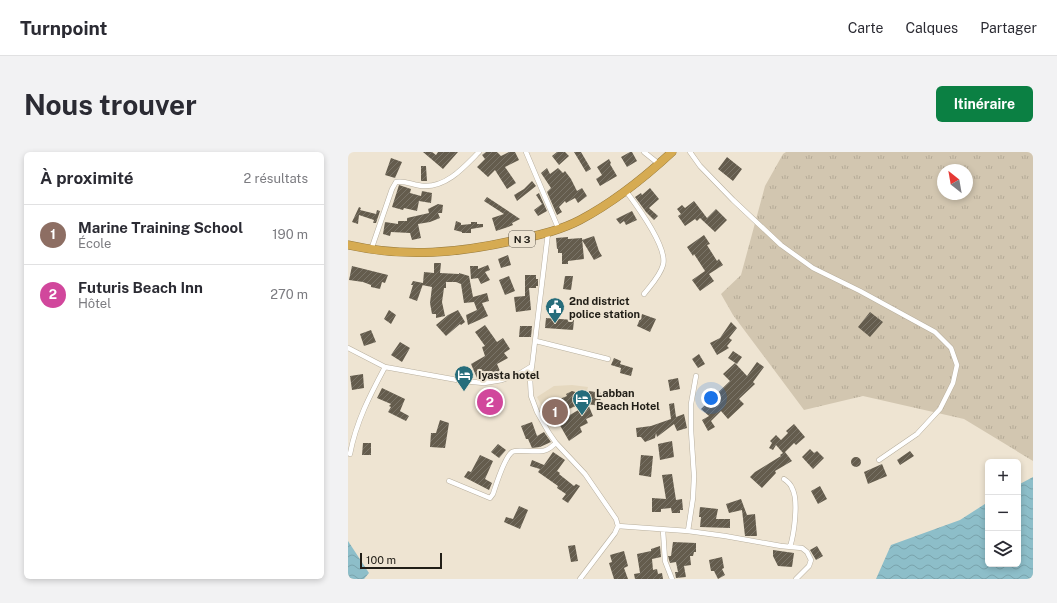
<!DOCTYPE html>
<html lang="fr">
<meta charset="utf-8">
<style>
:root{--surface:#fff;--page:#f2f2f3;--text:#2b2b33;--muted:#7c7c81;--line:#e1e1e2;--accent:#0b8043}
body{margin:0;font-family:"Public Sans",sans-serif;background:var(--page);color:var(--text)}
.controls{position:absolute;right:12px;bottom:12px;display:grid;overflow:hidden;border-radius:6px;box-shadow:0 2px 6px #0003}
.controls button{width:36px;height:36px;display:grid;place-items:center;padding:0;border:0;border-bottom:1px solid var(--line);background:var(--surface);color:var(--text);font:20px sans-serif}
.compass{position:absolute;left:589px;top:12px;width:36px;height:36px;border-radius:50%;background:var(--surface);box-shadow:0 2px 6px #0003;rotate:329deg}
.scale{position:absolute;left:12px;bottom:10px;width:82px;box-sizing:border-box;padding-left:4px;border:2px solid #211e17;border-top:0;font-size:11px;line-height:14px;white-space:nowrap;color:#211e17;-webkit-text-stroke:3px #eee4d2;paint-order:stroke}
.you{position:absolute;left:363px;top:246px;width:14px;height:14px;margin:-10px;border:3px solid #fff;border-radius:50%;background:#1a73e8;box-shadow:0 0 0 6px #1a73e833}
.badge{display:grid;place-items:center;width:26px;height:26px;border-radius:50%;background:var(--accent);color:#fff;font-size:13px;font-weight:700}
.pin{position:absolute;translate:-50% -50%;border:2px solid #fff;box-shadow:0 1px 4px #0006}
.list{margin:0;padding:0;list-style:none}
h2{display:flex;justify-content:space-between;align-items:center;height:52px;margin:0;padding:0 16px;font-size:17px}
h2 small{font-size:13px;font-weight:400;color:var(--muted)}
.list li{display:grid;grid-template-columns:26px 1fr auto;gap:12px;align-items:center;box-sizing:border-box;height:60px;padding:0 16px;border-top:1px solid var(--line)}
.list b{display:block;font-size:15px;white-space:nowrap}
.list p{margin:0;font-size:13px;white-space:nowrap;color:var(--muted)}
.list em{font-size:13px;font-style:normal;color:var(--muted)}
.icon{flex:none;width:22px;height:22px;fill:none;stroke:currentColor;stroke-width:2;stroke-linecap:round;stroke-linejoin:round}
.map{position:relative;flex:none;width:685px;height:427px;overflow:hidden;border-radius:6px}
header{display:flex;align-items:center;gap:24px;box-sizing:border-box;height:56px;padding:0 20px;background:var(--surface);border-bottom:1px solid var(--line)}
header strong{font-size:19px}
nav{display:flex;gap:22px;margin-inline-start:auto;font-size:14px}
.intro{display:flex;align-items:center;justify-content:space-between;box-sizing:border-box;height:96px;padding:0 24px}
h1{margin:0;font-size:28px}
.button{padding:10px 18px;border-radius:6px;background:var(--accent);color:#fff;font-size:14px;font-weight:700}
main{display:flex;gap:24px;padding:0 24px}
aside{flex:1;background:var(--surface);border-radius:6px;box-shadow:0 2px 6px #0003}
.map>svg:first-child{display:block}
</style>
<header>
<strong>Turnpoint</strong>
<nav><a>Carte</a><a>Calques</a><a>Partager</a></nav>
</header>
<div class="intro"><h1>Nous trouver</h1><a class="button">Itinéraire</a></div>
<main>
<aside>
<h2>À proximité<small>2 résultats</small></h2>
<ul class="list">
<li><span class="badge" style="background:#8d6e63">1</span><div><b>Marine Training School</b><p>École</p></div><em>190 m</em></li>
<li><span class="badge" style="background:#d1479c">2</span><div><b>Futuris Beach Inn</b><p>Hôtel</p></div><em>270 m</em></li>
</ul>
</aside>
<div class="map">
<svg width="685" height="427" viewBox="0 0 685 427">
<defs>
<pattern id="grass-tufts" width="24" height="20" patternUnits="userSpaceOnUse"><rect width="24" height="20" fill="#d2c6b0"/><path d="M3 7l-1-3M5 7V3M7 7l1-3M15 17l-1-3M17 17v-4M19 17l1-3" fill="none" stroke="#b4aa97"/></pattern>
<pattern id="water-waves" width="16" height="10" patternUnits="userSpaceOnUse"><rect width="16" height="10" fill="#8dbec9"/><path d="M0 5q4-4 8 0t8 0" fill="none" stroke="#79a3ac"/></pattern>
<pattern id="building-hatch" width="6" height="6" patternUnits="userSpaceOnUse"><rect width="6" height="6" fill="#645c4d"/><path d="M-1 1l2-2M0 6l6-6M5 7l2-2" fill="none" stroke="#7a7468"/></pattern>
</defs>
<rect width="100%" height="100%" fill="#eee4d2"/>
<path fill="#e5d8bf" d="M224,233L240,235L236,250L201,269L189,245L206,234Z"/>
<path fill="url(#grass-tufts)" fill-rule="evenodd" d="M438,0H685V309L616,267L515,244L456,258L385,163L373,142L393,123L417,34L435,2ZM595,18H619V42H595Z"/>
<path fill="url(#water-waves)" d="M685,325V427H528L543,393L612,368L640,350V412H670V333Z
M0,389L21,421L16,427H0Z"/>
<path fill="url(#building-hatch)" d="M75,0H84L88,3L90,0H110L95,17Z
M138,0H149L153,4L161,0H167L171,8L157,15L168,31L159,37L147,18L140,25L129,15L137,7L134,3Z
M209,0H217L221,4L211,13L204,4Z
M226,0H233L243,17L238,20Z
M282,0H284L289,9L279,15L273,5Z
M379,5L394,17L385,29L370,17Z
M43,6L54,10L47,26L37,23Z
M261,7L263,11L262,12L269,24L252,34L248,27L254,23L249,15Z
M73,14H78L79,29H73Z
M199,16L202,22L210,16L215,21L217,19L223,27L229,39L234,36L239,44L230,51L227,46L218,51L217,49L211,55L214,60L209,63L199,40L203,36L193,21Z
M184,29L188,34L169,49L166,43L176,37Z
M51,33L63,37L62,41L73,44L74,39L84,41L83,51L71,49L69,59L56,56L55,58L44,55Z
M302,36L311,47L301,56L310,64L306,68L298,60L287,45L293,41L294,43Z
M191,41L199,59L190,64L186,58L194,52L188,43Z
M139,45L172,67L164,71L165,73L160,75L148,79L144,66L156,62L136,49Z
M346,49L359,66L368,57L379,68L367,80L352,66L349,69L347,67L337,74L330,64L333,62L329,57L334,53L337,56Z
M90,52L95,53L94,61H90L92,66L82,70L70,72L73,86L64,88L62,81L43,80L42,84L35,82L37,70L50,72V69H59V66L81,61L80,57Z
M11,55L13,56L12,58L28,62L29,58L32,59L28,71H25L26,68L11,63L10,72L4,70Z
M284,59L289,68L278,73L276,69L272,72L268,67Z
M108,69L113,71V73L123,72V70H129V72H135V75L123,77V81H114V80L106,78Z
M356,83L362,92L359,93L369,109L371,107L375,113L361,122L366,129L352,139L344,128L357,119L346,102L345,104L339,95Z
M246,84L251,99L254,104L246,108L234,88Z
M220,85V87L234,86L236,107L220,109V112H214V101H210V97H209L208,86Z
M160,103L163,113L153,116L150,107Z
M86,111H93L92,121L111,122V121L121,124L125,145L139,141L141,149L134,151L140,164L120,173L118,163L129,158L126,150L116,151L113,132L108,130H98V136H96L94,150L97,164L88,166V162H84L82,151L84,135L74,133L75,132L69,149L61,146L65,133H63L65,129L75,131L76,120L86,121Z
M140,113L142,118L137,120L142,128L133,132L130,126L123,127L122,114H130V117Z
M4,114L40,123L37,131L34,130L32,137L23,135V133L15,130L1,128Z
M177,123H188V127H190V134H188V136H181L183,158L168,160L166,145L177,144Z
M161,124L167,139L157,143L151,128Z
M217,124H225L223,138L215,137Z
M41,158L48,163L43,172L36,167Z
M110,158L117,170L113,173L112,172L98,184L88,173L100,163Z
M522,160L535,170L522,185L510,175Z
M294,162L308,167L302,180L289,174Z
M198,166L226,168L225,178L197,176Z
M383,170L389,176L381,186L384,188L379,194L381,196L369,203L362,191L372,186Z
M137,173L149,190L155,186L162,197L156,201L160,206L149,212L152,219L145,222L144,219L129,226L123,212L137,204L134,195L137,194L127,180Z
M172,174H184L183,185H171Z
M23,178L28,190L16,194L12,182Z
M52,190L62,196L54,210L43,203Z
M385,199L394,205L389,212L380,206Z
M351,202L357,212L350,216L344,207Z
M266,206L273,209L272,212L285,216L283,224L272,221L273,216L263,213Z
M409,210L416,215L405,230L407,232L391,247L396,252L380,267L373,259L363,269L367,275L360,279L354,268L361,264L353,257L382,229L375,222L387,211L399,224Z
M15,222L16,236L4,238L2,224Z
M330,226L332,237L322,239L320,228Z
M34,236L57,247L52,259L61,264L58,269L40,260L43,255L41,254L43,252L29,246Z
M224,239L240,244L241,239L254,241L251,254L240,252L245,264L238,267L240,271L232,275L234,280L221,289L210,270L232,257L230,253L207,263L202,251L219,244L218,242Z
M150,244L153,259L142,261L141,255L133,257L131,248Z
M326,251L328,265L336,262L339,276L329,279L326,272L309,285L308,281L307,286L297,290L293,285H289L288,276L303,274L323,267L321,252Z
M92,268L101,271L97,296L82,295L83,281H88Z
M184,270L189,284L196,280L203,290L192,295L184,296L180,287H178L173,274Z
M446,272L457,285L448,293L446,291L437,300L444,309L427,319L428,321L414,336L402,325L407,320L433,304L432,303L435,301L428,293L425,298L421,296L424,291L422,289L428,283L433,288L440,281L438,279Z
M324,289L326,305L312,308L310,292Z
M15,291H23V303H14Z
M150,292L158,298L151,306L143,300Z
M462,297L466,301L469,299L476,306L465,317L454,305Z
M562,299L566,304L552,313L549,308Z
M205,300L217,308L209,319L212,321L211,322L226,334L228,332L232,334L220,351L214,347L218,342L209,336L210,334L190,320L192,317L182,314L184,308L196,313Z
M132,303L145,309L137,327L144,331L141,338L116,325L120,319L123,320Z
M293,303L305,304L303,325L291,323Z
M503 310a5 5 0 1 1 10 0a5 5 0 1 1-10 0Z
M534,312L539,324L520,332L516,320Z
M324,322L328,348L334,347L335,358H332V361H324L323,356L313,357V360H304V346L318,347L314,323Z
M472,334L479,347L470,352L463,339Z
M393,347L399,363L407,362L409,384H397L394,358L381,361L378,352Z
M171,354L180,358L172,377L156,370L158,365L165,367Z
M352,355L370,357L368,367H382V376L352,375L353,365H351Z
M325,390L348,391V400H346L345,404H342L343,413L336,414L338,425L328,426L327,420H330L328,410L322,411L321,408L320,404H323Z
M227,393L230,409L223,410L220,394Z
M312,394L313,405L304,407L305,418L309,417L310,422L314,421L315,427H287L286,422L292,421L289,402L303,399V397Z
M469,394L475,404L468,408L462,398Z
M425,398L446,401L444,415L430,414L425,404Z
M276,399L280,414L276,416L280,427H266L261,411L264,410L262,403Z
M374,405L376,416L374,417L377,423L370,427L366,419H363L361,408Z"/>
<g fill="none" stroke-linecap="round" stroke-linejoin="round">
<defs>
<path id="street" d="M178,0L211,78
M296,0L311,12
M342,0L352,14L385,48L433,93L465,116L512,139L587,180L603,196L609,213L605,231L592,257L569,282L531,308
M278,39C289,54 320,95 315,113C312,124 303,133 296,142
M23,98L44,37L48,30C58,28 66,34 76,34C99,35 116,15 131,0
M188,189L260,207
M0,196L37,215L115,229L136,231L154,228L171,222L184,214L200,81
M184,214L182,226L183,244L189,260L201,281L208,291L237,322L268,367L270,374L267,381L232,427
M2,302C8,270 22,243 37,215
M436,327C439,329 443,333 444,336C451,348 446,382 442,395
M101,329L142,346L145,342C148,333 156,306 164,300C170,296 189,302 198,298C202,297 205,293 208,291
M270,374L340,379L377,384L433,394L454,396L459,400L463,408L461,414L448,427
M315,378L317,409L324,427
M340,379L345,346L346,324L343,278V252L348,224"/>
<path id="highway" d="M0,93C57,106 112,101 168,88C190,83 211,79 232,68C266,50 296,26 324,0"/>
</defs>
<use href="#street" stroke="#b8af9e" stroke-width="5.5"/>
<use href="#highway" stroke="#977a3d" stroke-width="9"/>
<use href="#street" stroke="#fff" stroke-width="4.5"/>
<use href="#highway" stroke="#d6ab52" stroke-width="8"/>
</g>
<defs>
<symbol id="civic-pin" viewBox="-11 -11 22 30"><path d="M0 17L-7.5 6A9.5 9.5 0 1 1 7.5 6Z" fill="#266d7b" stroke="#eee4d2"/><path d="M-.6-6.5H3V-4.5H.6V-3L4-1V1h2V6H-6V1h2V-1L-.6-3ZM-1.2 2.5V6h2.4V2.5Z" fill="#fff"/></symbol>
<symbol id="hotel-pin" viewBox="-11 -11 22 30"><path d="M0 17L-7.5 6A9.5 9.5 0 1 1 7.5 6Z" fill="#266d7b" stroke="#eee4d2"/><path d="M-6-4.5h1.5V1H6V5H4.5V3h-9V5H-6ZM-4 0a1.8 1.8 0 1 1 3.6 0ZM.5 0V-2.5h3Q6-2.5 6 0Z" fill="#fff"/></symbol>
</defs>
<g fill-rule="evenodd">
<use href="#civic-pin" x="196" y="144" width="22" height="30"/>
<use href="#hotel-pin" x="105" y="212" width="22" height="30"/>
<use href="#hotel-pin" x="223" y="236" width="22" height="30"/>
</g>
<g text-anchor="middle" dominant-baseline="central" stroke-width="4" stroke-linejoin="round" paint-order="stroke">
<rect fill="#eee4d2" stroke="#5e594f" stroke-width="1" x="161" y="79" width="26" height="16" rx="3"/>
<g font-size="10" font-weight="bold" fill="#211e17">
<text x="174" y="87">N 3</text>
</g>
<g font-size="11" font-weight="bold" fill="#211e17" stroke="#eee4d2" text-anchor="start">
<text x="221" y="149">2nd district<tspan x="221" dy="13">police station</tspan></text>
<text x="130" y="223">Iyasta hotel</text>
<text x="248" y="241">Labban<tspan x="248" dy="13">Beach Hotel</tspan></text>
</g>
</g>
</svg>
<div class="controls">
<button>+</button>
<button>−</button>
<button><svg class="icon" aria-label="layers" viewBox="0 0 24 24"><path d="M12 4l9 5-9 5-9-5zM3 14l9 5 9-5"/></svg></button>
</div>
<svg class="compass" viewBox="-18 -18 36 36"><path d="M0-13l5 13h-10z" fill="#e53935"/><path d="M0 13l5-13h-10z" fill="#7c7c81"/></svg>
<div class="scale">100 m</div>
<div class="you"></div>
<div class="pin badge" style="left:207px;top:260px;background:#8d6e63">1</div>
<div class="pin badge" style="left:142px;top:250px;background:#d1479c">2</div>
</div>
</main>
